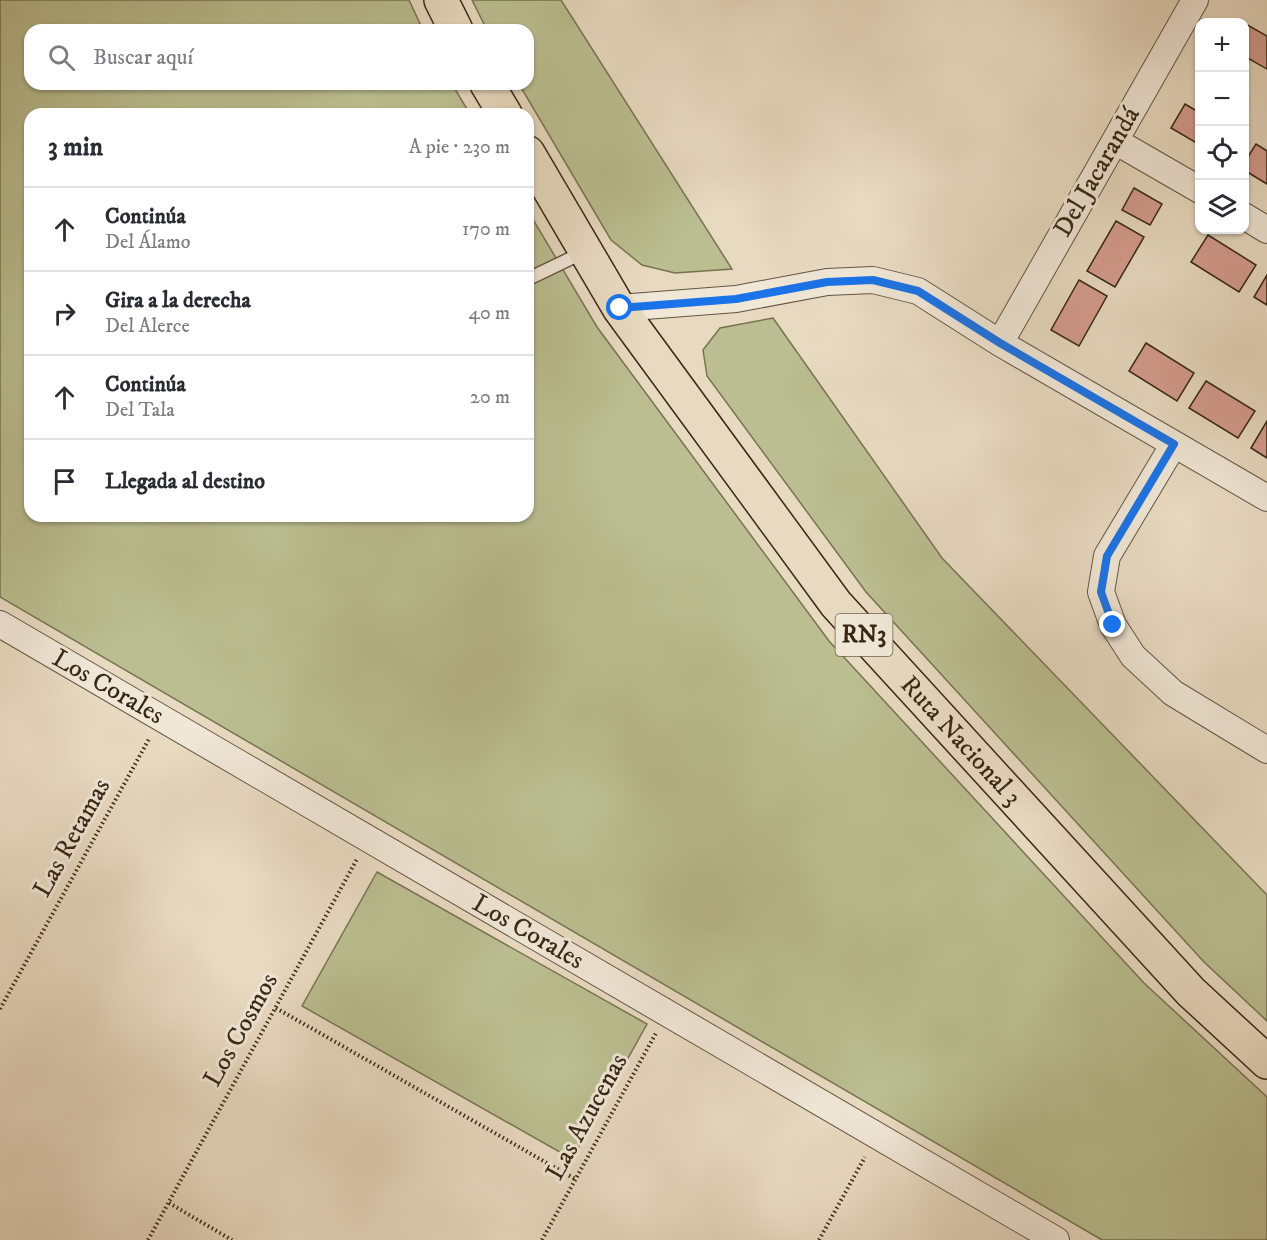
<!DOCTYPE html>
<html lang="es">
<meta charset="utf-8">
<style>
:root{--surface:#fff;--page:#f7f7f7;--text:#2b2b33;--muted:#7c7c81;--line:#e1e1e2}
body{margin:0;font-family:"IM FELL DW Pica",serif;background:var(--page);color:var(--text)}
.controls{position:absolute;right:18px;top:18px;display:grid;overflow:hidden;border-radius:12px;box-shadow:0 2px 4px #0004}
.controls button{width:54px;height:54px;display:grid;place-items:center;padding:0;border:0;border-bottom:2px solid var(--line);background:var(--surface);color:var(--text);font:30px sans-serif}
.stop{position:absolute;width:18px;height:18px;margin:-14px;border:4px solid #1a73e8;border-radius:50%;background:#fff}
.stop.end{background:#1a73e8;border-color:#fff;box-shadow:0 2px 6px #0008}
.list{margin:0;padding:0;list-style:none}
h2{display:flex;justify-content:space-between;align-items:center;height:78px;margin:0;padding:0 24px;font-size:26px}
h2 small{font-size:20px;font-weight:400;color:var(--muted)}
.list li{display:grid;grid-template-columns:39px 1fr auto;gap:18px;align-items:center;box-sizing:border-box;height:84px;padding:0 24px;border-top:2px solid var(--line)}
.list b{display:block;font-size:22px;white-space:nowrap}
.list p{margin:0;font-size:20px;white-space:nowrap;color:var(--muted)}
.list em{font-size:20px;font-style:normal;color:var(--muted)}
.icon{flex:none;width:33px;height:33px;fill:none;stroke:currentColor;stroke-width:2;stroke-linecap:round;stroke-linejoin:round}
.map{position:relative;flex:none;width:1267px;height:1240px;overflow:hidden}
.search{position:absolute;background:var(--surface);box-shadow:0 2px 4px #0004;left:24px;top:24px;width:510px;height:66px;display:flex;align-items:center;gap:15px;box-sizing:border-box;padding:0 21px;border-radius:18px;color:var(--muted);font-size:22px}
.panel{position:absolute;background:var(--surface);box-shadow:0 2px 4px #0004;left:24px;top:108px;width:510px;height:414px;border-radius:18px}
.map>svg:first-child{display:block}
</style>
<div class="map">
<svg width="1267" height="1240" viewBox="0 0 1267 1240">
<rect width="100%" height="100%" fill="#e8dac1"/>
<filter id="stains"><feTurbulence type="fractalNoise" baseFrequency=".00333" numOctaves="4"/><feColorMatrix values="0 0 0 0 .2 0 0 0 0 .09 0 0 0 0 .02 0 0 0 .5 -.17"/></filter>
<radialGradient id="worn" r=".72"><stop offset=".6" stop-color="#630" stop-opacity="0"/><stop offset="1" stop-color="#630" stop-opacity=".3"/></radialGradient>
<path fill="#babe90" stroke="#787352" stroke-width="1.5" d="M0,0H409L423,30H30V84H452L470,114H30V516H528V211L597,327L829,641L1144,983L1267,1097V1240H1102L0,597Z
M472,0H561L732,269L675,273L642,265L611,240L519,84H528V30H487Z
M773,318L942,558L1267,895V1021L1204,962L866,592L707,376L703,350L720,328Z
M377,872L647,1024L572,1159L302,1006Z"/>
<path fill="#d49c8e" stroke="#372815" stroke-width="1.5" d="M1244,23L1267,36V69L1244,56Z
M1185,104L1200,113V145L1171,128Z
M1256,144L1267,151V184L1244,170V163Z
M1134,188L1162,204L1150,225L1122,210Z
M1116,221L1144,237L1115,287L1087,271Z
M1208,235L1256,265L1239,292L1191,262Z
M1267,275V305L1254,297Z
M1079,280L1107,296L1079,346L1051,330Z
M1146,343L1194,373L1177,401L1129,371Z
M1206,381L1255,411L1238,438L1189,408Z
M1267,421V458L1251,448Z"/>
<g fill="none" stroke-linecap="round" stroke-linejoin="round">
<defs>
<path id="service" d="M528,279L584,252"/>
<path id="minor" d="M1115,141L1200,190
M1244,216L1267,230
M619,308L736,299L827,282L873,280L918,291L1000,343L1267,498
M1000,343L1195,0
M1174,444L1107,556L1101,592L1113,625L1133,656L1173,693L1267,750
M0,624L1056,1240"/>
<g id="trunk">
<path d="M441,0L456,30"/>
<path d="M487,84L505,114"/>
<path id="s1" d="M528,153L619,308L836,604L1191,992L1267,1062"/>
</g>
</defs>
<use href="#service" stroke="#635440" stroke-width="15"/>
<use href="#minor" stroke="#635440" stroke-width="28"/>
<use href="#trunk" stroke="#372815" stroke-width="36"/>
<path stroke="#372815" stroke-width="4" stroke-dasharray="1.5 3" stroke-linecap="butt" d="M276,1008L575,1179
M0,1009L149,739
M169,1203L232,1240
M148,1240L357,859
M542,1240L656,1033
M819,1240L865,1157"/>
<use href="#service" stroke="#f0e7d7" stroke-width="12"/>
<use href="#minor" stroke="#f0e7d7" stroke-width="26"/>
<use href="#trunk" stroke="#e8dac1" stroke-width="33"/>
</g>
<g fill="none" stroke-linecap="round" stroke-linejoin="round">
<path stroke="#1a73e8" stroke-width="8" d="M620,308L736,299L827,282L873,280L918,291L1000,343L1174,444L1107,556L1101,592L1113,625"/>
</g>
<g text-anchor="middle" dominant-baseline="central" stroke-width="6" stroke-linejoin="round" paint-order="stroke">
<rect fill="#f0e7d7" stroke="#6e614f" stroke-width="1.5" x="835.5" y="614" width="57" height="42" rx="4.5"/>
<g font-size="24" font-weight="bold" fill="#372815">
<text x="864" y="635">RN3</text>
</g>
<g font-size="26" fill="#372815" stroke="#f0e7d7">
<text transform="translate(1097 172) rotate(-60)">Del Jacarandá</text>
<text transform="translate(108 687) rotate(30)">Los Corales</text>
<text stroke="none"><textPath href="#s1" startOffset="732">Ruta Nacional 3</textPath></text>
<text transform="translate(72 838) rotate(-61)">Las Retamas</text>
<text transform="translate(528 932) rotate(30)">Los Corales</text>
<text transform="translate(241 1030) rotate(-61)">Los Cosmos</text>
<text transform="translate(587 1117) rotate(-61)">Las Azucenas</text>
</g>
</g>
<rect width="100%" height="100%" filter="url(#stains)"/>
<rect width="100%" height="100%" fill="url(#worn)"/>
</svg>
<div class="controls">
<button>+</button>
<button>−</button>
<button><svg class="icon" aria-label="locate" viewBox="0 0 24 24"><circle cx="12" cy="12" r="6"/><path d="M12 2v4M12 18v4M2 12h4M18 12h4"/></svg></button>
<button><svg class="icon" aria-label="layers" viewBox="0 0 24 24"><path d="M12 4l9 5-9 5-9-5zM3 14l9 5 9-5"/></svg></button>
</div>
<div class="stop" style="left:620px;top:308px"></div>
<div class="stop end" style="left:1113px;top:625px"></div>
<div class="search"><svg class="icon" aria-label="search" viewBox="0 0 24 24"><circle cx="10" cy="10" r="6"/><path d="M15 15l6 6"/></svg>Buscar aquí</div>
<section class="panel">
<h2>3 min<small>A pie · 230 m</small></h2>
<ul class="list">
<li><svg class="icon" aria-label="ahead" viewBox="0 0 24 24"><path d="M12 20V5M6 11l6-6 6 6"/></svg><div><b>Continúa</b><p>Del Álamo</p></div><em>170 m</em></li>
<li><svg class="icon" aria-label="right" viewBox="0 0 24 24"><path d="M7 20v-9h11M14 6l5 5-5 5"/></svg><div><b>Gira a la derecha</b><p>Del Alerce</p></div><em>40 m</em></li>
<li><svg class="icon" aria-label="ahead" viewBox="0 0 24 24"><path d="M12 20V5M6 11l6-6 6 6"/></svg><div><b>Continúa</b><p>Del Tala</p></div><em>20 m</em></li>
<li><svg class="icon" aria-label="arrive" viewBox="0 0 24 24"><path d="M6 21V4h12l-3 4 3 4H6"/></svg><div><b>Llegada al destino</b></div></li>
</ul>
</section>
</div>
